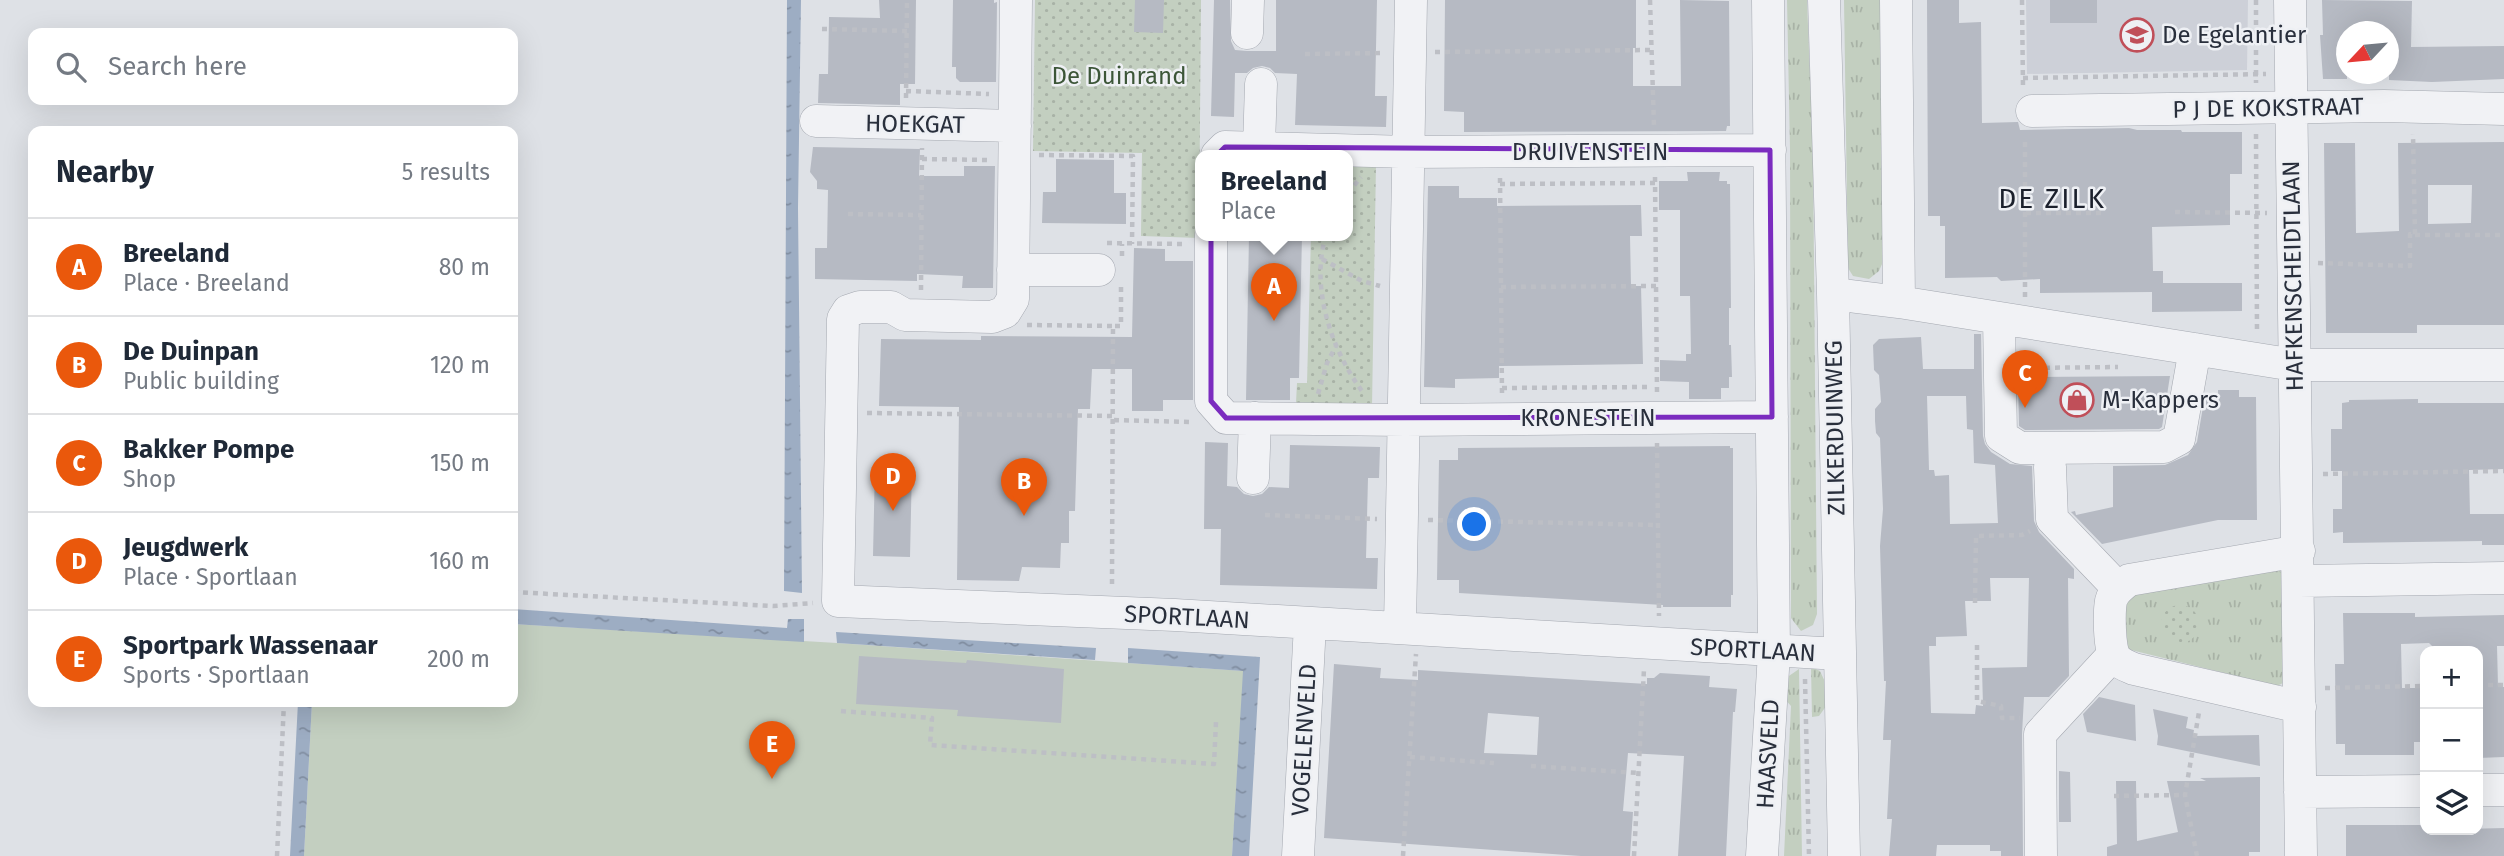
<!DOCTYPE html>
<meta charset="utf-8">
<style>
:root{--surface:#fff;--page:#f6f6f7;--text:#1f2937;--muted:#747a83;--line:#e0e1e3;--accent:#ea580c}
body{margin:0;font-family:"Fira Sans",sans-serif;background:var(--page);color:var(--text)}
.controls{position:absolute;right:21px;bottom:21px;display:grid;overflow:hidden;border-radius:14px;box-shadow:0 7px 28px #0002}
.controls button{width:63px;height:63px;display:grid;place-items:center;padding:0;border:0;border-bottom:2px solid var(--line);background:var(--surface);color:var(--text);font:35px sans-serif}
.compass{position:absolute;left:2336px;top:21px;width:63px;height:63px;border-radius:50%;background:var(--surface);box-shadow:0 7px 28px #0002;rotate:244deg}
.you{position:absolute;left:1475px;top:525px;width:24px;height:24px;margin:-18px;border:5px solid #fff;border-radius:50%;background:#1a73e8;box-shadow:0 0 0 10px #1a73e833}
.badge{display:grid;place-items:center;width:46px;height:46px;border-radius:50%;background:var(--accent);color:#fff;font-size:23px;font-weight:700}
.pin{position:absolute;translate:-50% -58px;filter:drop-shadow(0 2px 4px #0008)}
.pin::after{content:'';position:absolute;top:37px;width:24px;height:21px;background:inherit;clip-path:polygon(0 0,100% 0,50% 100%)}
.popup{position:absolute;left:1195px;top:150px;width:158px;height:91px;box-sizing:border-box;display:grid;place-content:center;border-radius:14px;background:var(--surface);filter:drop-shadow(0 2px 5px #0005);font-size:23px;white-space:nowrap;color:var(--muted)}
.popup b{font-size:26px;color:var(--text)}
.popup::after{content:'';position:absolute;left:50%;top:100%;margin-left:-14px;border:14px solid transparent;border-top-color:var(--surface)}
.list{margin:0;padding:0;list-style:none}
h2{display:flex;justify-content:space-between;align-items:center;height:91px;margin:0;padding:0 28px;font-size:30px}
h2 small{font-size:23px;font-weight:400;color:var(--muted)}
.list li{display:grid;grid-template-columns:46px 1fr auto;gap:21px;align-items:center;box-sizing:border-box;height:98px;padding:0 28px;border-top:2px solid var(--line)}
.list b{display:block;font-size:26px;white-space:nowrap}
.list p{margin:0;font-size:23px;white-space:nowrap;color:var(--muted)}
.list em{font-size:23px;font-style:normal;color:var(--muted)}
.icon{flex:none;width:38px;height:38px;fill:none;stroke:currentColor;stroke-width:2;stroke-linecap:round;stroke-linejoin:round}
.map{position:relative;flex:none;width:2504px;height:856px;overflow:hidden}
.search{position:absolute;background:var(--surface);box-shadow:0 7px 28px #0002;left:28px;top:28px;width:490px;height:77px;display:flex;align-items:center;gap:18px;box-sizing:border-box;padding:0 24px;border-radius:14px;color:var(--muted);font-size:26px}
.panel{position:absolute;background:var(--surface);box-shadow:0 7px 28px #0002;left:28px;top:126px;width:490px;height:581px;border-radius:14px}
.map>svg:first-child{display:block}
</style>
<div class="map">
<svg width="2504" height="856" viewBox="0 0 2504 856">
<defs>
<pattern id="grass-tufts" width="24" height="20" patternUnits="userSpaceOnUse" patternTransform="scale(1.75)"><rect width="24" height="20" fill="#c3cfc0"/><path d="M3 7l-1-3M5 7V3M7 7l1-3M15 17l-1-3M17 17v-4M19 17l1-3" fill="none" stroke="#a8b2a6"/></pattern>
<pattern id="park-dots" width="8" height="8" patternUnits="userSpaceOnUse" patternTransform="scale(1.75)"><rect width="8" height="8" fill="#c3cfc0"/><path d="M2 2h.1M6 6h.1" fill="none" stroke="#a8b2a6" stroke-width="1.8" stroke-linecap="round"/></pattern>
<pattern id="water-ripples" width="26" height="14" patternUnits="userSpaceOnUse" patternTransform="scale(1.75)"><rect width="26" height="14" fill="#9dadc3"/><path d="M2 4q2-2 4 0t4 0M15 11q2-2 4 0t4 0" fill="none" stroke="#808da0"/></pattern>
</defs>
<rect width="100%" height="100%" fill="#dee1e6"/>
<path fill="#cdd0d8" d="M2026,0H2248L2247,70L2027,74Z"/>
<path fill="url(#grass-tufts)" d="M1787,0H1807L1813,152L1817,614L1813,625L1801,631L1791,618L1790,149Z
M1844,0H1885V257L1879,271L1869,279L1853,276L1848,268Z
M2278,570L2283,573L2285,682L2277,686L2127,649L2119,613L2135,592Z
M1811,667L1820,671L1826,684L1827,705L1819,716L1812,717Z
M1799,669L1802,856H1784L1791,706L1783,697L1786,678Z"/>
<path fill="url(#park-dots)" d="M1035,0H1201L1199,238L1141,236L1142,153L1033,151Z
M1348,164H1376L1372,407L1296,403L1297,383H1307L1311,235H1348Z
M2161 624a19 19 0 1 1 38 0a19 19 0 1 1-38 0Z"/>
<path fill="#c3cfc0" d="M513,624L837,643L1244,671L1232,856H304L312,702H513Z"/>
<path fill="url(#water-ripples)" d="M787,0H801L798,208L802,593L784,591Z
M513,609L787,628L788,619H804V642L513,624Z
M836,632L1096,648L1095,660L837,643Z
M1128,648L1260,657L1249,856H1232L1243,671L1128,663Z
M298,702H312L304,856H290Z"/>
<path fill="#b6bac3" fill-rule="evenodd" d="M879,0H916L915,84H900V105L818,103L819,74H828L829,17L880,18Z
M953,0H994V3L997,2L996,82H960L956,78V67H952Z
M1135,0H1164L1163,33L1134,32Z
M1214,0H1230L1231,41L1235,50L1247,51H1276V0H1377L1375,96H1387L1386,127L1295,125L1297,74L1275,73L1270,68L1262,66L1253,68L1247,73H1235L1234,117L1211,116Z
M1445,0H1636V48H1633V86H1681L1680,0L1729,1L1730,126H1727L1726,131L1464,132V112L1444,111Z
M1927,0H1959V23L1981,22L1982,123L2018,122L2020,130L2129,128L2137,130H2181L2182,132H2242V174H2230V225L2152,227L2153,271H2163V283H2242V311L2152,312V292L2040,293V279L2001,281L1997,277L1945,278V226H1940V216H1928Z
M2050,0H2097V23H2050Z
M2322,0L2412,1L2411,47L2504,46V79L2432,82L2389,80V32H2347V79H2323L2320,35H2323Z
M2504,142V325H2417V333H2326L2324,143H2355L2356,233L2399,231L2398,143ZM2428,185H2472L2471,223L2428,224Z
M813,147L920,149L919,176H964V166H995L993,288H962L963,276L917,274V281L815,279V248H827L828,190L817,189V181L810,172Z
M1056,159L1114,160V193H1126V224L1042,223L1043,192H1056Z
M1687,172H1720L1719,181H1727V184H1730L1731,308H1729V345H1731L1732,377H1729V388H1721V399H1689V382L1660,381V360L1686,361V354H1691L1690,296H1680V210H1659V181H1688Z
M1428,186H1459V198H1497V206L1641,205L1642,236H1630L1631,286H1641L1643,364L1499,366V378L1455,379V388L1424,387Z
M1249,235H1302L1299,378H1290V400H1246Z
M1134,248L1165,249V261H1193V400H1163V411H1132V369H1092L1090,409H1078L1075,511H1069V543H1061L1060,568L1022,567L1019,581L957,580L959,407L879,406L881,339L981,340V336L1132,337Z
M1974,334H1981L1983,436L1985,444L1991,452L2010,464L2032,466L2034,521L2039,532L2074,569V579L2068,578L2069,676L2049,697H2024L2022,734L2023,856H2001V851H1990V845H1937L1936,856H1889L1892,819H1887L1891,740H1883L1886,681H1884L1880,546L1883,509L1880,438L1876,433L1875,421V409L1881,402L1879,375L1874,370L1873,345L1879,339L1921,337L1923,369H1974ZM1927,396H1966L1967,429L1973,430L1974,463L1995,465L1998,523L1950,524L1949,475L1935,476L1934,470H1929ZM1990,578H2029L2027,667L1982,668L1983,706L1976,705L1975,714L1931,713L1929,646H1936V637L1967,636L1965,601H1991Z
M2170,376L2162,427L2159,429L2025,430L2019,426L2018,377Z
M2218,390H2239V397H2256L2257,520H2218L2102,544L2071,512L2075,511L2076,515L2113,507V466L2165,465L2188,455L2197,442L2205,395L2218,398Z
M2418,399V403H2504V469L2469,470L2470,514H2504V545H2482V541L2343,543V532L2333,533V509H2342V471H2331V429H2342V403L2349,402V400Z
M1205,442L1228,443L1227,486L1237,487L1244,494L1253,496L1262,494L1269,487L1289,488L1290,445L1380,447L1379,478H1368L1366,558H1378L1377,589L1220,585L1221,529H1204Z
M1730,446V448H1733V595H1731V607H1663V605L1459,593V580H1437L1439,460H1458V448Z
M875,465L912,466L910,557L873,556Z
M2343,613H2415V617L2504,615V646H2497L2498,687H2504V757L2478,758V651H2437L2429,643L2401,644L2402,688H2425V742H2414V755H2345V744H2336L2335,664H2344Z
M859,656L966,663L967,660L1064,669L1061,723L957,716L958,710L856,704Z
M1334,664L1381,668L1380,678L1418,680V670L1647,684V678H1654L1660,673L1710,676L1709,687L1737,689L1735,712H1733L1726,856H1678L1684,756L1628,753L1623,811L1633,812L1630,856H1581L1324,838ZM1488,713L1539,717L1537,755L1484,753Z
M2099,697L2135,705L2136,741L2087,732L2083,714Z
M2153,709L2188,717L2186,728L2194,730L2193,736L2259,735L2260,766L2157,745L2158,736Z
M2059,771L2070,772L2071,822H2059Z
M2260,777V852H2249V856H2107V847L2117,844L2116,781H2136L2137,841L2178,832L2167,781H2206L2200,778Z
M2346,825H2425V830L2504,828V856H2346Z"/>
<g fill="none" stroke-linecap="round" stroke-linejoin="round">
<defs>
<path id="minor" d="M1016,0L1013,299L1005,312L992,317L905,315L891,307H860L848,311L843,319L838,601L1175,615L1839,654
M1824,0L1833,294L1844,856
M1896,0L1899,302
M2290,0L2301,856
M1247,33L1248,0
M2032,111L2384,106L2504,109
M816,121L1015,126
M1259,147L1261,84
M1217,155L1225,147L1409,152L1770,150
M1211,235V401L1226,418L1405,420L1772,417
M1013,270H1099
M1833,294L1899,302L2294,365H2504
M1999,318L2001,436L2020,448L2164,447L2179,439L2195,349
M2050,467L2052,519L2118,588
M1253,478L1255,418
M2299,551L2129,580C2121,586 2113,592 2111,601C2109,612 2109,649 2115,657C2120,664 2127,666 2134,669L2300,707
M2299,581L2504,578
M1400,628L1411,0
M2478,790H2504
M2300,792L2425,791
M1298,856L1310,624
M1762,856L1774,652L1768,0
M2041,856L2040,734L2113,655"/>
</defs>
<use href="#minor" stroke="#a4a8b0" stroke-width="33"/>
<path stroke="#bdbfc5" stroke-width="4.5" stroke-dasharray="5 5" stroke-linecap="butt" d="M1650,0L1654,126
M2022,0L2023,87
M2256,0V83
M822,29L907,31
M1435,52L1652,50
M1305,54L1385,53
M2023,78L2266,74
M906,91L989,94
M906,98L907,0
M2256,134L2257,332
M1039,155L1133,156L1132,244
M922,159L989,160
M1655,177L1657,392
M1500,178L1502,394
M1500,184L1655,183
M1348,193L1361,177
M2175,212L2267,213
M2026,213H2105
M848,214L921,215
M1326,235C1310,287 1331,349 1362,391
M2415,235H2504
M1107,243L1186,244
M1122,256V244
M1322,259L1362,281L1380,286
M2318,263L2410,266V234L2415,235L2413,134
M1501,287L1656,286
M921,290L922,148
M2025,297V137
M1027,325L1113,326
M2025,368L2118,367
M1502,388L1648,387
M1318,394L1327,363L1336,346
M867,413L1114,416
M1114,420L1192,422
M1657,443L1659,616
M2323,474L2504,471
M1265,515L1377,519
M1428,520L1658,525
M1112,584L1113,326H1121V285
M513,592L773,606L813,603
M1975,603L1976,536L2022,535L2030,531
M1977,645V701L2001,706L2002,718H2020
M1805,679L1809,856
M2478,685H2504
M2325,688L2425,686
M841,711L932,718L930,745L1214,764L1216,722
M1410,757L1494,763
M1531,766L1638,773
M2114,796L2185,795
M277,856L284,702
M1403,856L1416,654
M1634,856L1644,669
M2197,856L2185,795L2199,712"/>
<use href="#minor" stroke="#f1f2f5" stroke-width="32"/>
</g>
<path fill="none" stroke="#7b2cbf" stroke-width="5" stroke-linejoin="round" d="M1225,147L1770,150L1772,417L1226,418L1211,401V161Z"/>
<defs>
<symbol id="school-ring" viewBox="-11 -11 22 22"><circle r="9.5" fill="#eef0f4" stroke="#c04f59" stroke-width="1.5"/><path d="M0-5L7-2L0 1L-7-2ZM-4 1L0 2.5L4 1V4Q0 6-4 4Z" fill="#c04f59"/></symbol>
<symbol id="shop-ring" viewBox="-11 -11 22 22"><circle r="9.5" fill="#eef0f4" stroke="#c04f59" stroke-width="1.5"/><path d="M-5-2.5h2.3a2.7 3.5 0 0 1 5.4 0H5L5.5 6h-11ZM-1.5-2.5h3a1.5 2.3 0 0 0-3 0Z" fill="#c04f59"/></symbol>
</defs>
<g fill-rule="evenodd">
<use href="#school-ring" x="2118" y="16" width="38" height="38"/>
<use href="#shop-ring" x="2058" y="381" width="38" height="38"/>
</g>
<g text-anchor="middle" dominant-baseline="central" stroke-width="5" stroke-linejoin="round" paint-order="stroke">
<g font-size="24" fill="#292f3c" stroke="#eef0f4" text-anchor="start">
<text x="2162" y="35">De Egelantier</text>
<text x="2102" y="400">M-Kappers</text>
</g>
<g font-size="24" fill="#3c5638" stroke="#eef0f4">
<text x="1119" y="76">De Duinrand</text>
</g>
<g font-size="24" fill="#292f3c" stroke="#eef0f4">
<text transform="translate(2268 108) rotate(-1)">P J DE KOKSTRAAT</text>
<text transform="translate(915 124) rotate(1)">HOEKGAT</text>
<text x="1590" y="152">DRUIVENSTEIN</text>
<text transform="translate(2293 276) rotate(-91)">HAFKENSCHEIDTLAAN</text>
<text x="1588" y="418">KRONESTEIN</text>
<text transform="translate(1835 428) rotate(-91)">ZILKERDUINWEG</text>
<text transform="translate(1187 617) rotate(3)">SPORTLAAN</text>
<text transform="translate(1753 650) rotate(3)">SPORTLAAN</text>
<text transform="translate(1304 740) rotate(-87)">VOGELENVELD</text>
<text transform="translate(1768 754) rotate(-87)">HAASVELD</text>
</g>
<g font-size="28" letter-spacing="2" fill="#1b202c" stroke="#eef0f4">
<text x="2052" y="198">DE ZILK</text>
</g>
</g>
</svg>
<div class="controls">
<button>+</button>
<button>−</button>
<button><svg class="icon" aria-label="layers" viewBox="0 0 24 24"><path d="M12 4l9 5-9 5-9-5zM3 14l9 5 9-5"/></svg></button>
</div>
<svg class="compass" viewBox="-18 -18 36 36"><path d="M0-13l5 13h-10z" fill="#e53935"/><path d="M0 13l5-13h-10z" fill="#747a83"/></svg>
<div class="you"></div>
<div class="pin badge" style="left:1274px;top:321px">A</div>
<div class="popup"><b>Breeland</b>Place</div>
<div class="pin badge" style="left:1024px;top:516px">B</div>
<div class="pin badge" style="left:2025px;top:408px">C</div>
<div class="pin badge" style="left:893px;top:511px">D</div>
<div class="pin badge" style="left:772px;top:779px">E</div>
<div class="search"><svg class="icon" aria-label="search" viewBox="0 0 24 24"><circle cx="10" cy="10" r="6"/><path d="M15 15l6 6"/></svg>Search here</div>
<section class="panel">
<h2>Nearby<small>5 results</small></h2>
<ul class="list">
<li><span class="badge">A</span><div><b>Breeland</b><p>Place · Breeland</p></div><em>80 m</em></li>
<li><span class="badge">B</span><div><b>De Duinpan</b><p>Public building</p></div><em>120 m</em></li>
<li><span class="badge">C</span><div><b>Bakker Pompe</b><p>Shop</p></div><em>150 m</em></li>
<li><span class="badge">D</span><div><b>Jeugdwerk</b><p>Place · Sportlaan</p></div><em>160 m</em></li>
<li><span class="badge">E</span><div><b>Sportpark Wassenaar</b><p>Sports · Sportlaan</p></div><em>200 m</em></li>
</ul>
</section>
</div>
